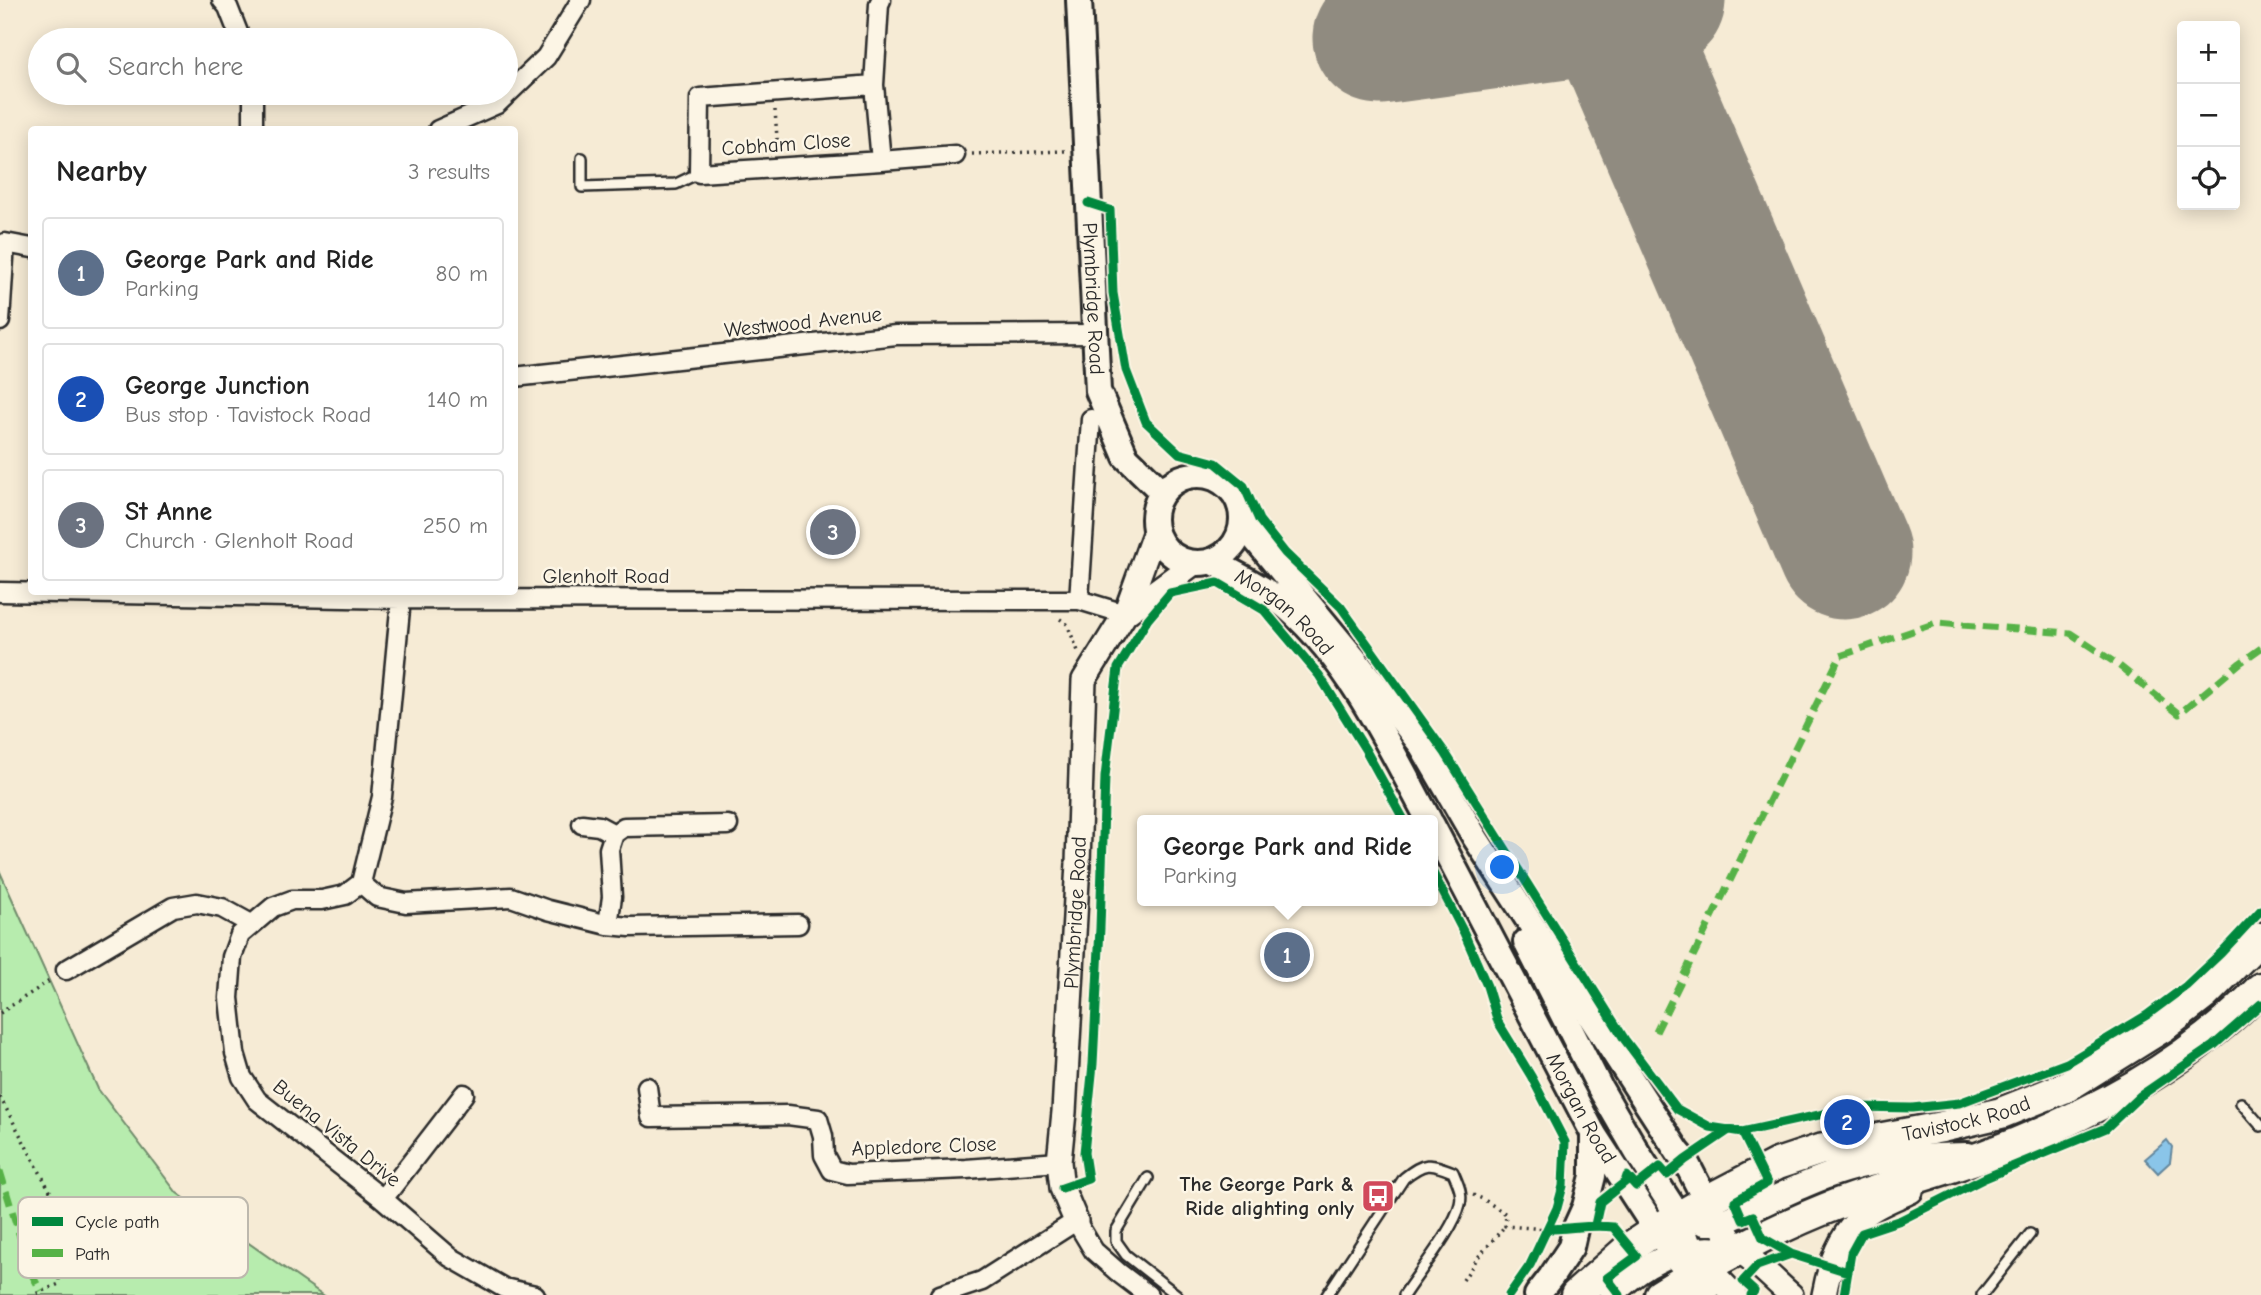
<!DOCTYPE html>
<meta charset="utf-8">
<style>
:root{--surface:#fff;--page:#f6f6f6;--text:#222;--muted:#767676;--line:#e0e0e0;--accent:#d1495b}
body{margin:0;font-family:"Comic Neue",sans-serif;background:var(--page);color:var(--text)}
.controls{position:absolute;right:21px;top:21px;display:grid;overflow:hidden;border-radius:7px;box-shadow:0 4px 18px #0003}
.controls button{width:63px;height:63px;display:grid;place-items:center;padding:0;border:0;border-bottom:2px solid var(--line);background:var(--surface);color:var(--text);font:35px sans-serif}
.you{position:absolute;left:1503px;top:868px;width:24px;height:24px;margin:-18px;border:5px solid #fff;border-radius:50%;background:#1a73e8;box-shadow:0 0 0 10px #1a73e833}
.badge{display:grid;place-items:center;width:46px;height:46px;border-radius:50%;background:var(--accent);color:#fff;font-size:23px;font-weight:700}
.pin{position:absolute;translate:-50% -50%;border:4px solid #fff;box-shadow:0 2px 7px #0006}
.popup{position:absolute;left:1137px;top:815px;width:301px;height:91px;box-sizing:border-box;display:grid;place-content:center;border-radius:7px;background:var(--surface);filter:drop-shadow(0 2px 5px #0005);font-size:23px;white-space:nowrap;color:var(--muted)}
.popup b{font-size:26px;color:var(--text)}
.popup::after{content:'';position:absolute;left:50%;top:100%;margin-left:-14px;border:14px solid transparent;border-top-color:var(--surface)}
.list{margin:0;padding:0;list-style:none}
h2{display:flex;justify-content:space-between;align-items:center;height:91px;margin:0;padding:0 28px;font-size:30px}
h2 small{font-size:23px;font-weight:400;color:var(--muted)}
.list li{display:grid;grid-template-columns:46px 1fr auto;gap:21px;align-items:center;box-sizing:border-box;height:112px;margin:0 14px 14px;padding:0 14px;border:2px solid var(--line);border-radius:7px}
.list b{display:block;font-size:26px;white-space:nowrap}
.list p{margin:0;font-size:23px;white-space:nowrap;color:var(--muted)}
.list em{font-size:23px;font-style:normal;color:var(--muted)}
.icon{flex:none;width:38px;height:38px;fill:none;stroke:currentColor;stroke-width:2;stroke-linecap:round;stroke-linejoin:round}
.map{position:relative;flex:none;width:2261px;height:1295px;overflow:hidden}
.search{position:absolute;background:var(--surface);box-shadow:0 4px 18px #0003;left:28px;top:28px;width:490px;height:77px;display:flex;align-items:center;gap:18px;box-sizing:border-box;padding:0 24px;border-radius:38px;color:var(--muted);font-size:26px}
.panel{position:absolute;background:var(--surface);box-shadow:0 4px 18px #0003;left:28px;top:126px;width:490px;height:469px;border-radius:7px}
.map>svg:first-child{display:block}
</style>
<div class="map">
<svg width="2261" height="1295" viewBox="0 0 2261 1295">
<rect width="100%" height="100%" fill="#f6ebd5"/>
<filter id="ink" filterUnits="userSpaceOnUse"><feTurbulence type="fractalNoise" baseFrequency=".0143" numOctaves="2"/><feDisplacementMap in="SourceGraphic" scale="14" xChannelSelector="R" yChannelSelector="G"/><feConvolveMatrix kernelMatrix="1 2 1 2 8 2 1 2 1" color-interpolation-filters="sRGB"/></filter>
<g filter="url(#ink)">
<path fill="#b7ecae" stroke="#718c6c" stroke-width="2" d="M0,872L98,1089L177,1193L323,1295H0Z"/>
<path fill="#8ac5e9" stroke="#64879d" stroke-width="2" d="M2167,1140L2172,1147L2170,1162L2158,1173L2145,1159Z"/>
<g fill="none" stroke-linecap="round" stroke-linejoin="round">
<path stroke="#908b80" stroke-width="133" d="M1607,0L1844,553
M1379,38L1659,0"/>
<defs>
<path id="service" d="M582,158V187L676,184L699,173
M2241,1103L2261,1126
M1148,1178L1116,1231V1241L1126,1255L1177,1295
M1327,1295L1404,1178C1424,1162 1429,1162 1453,1172C1457,1182 1463,1193 1460,1204C1455,1228 1418,1273 1404,1295
M1982,1295L2030,1234"/>
<path id="minor" d="M222,0L228,7L241,40
M874,85L700,98L699,173L881,161L874,85L879,4L881,0
M253,93V130
M438,130L497,104L546,57L581,0
M881,161L955,155
M0,321L5,243L32,248
M514,377L896,335L1097,334
M0,592L401,599L1079,600L1125,614
M401,599L382,797L361,883L345,895L322,900H292L273,907L240,935L232,957L229,998L235,1053L242,1077L257,1100L383,1199L450,1257L504,1288L535,1295
M1079,600L1091,419
M582,824L599,826L614,834L624,827L728,825
M361,883L377,897L406,903L511,897L548,910L608,925L630,927L798,924
M608,925L612,897L609,849L614,834
M66,970L173,907L197,903L222,908L251,924
M647,1087L651,1117L788,1115L818,1119L823,1136L824,1155L832,1170L848,1174L966,1169L1059,1162
M383,1199L464,1094
M940,1295L982,1281L1076,1221L1094,1251L1119,1273L1148,1295"/>
<g id="tertiary">
<path d="M1125,614L1194,563"/>
<path id="s1" d="M1076,1221L1062,1188L1059,1162L1064,1112L1078,863L1084,680L1125,614L1155,531"/>
<path d="M1704,1253L1708,1268L1734,1295"/>
<path d="M1691,1277L1706,1295"/>
<path d="M1612,1295C1640,1267 1673,1247 1714,1249C1720,1249 1729,1248 1736,1250C1748,1253 1779,1285 1791,1295"/>
<path d="M1824,1295C1829,1268 1839,1234 1862,1217C1876,1205 1894,1199 1911,1191"/>
</g>
<g id="secondary">
<path id="s2" d="M1079,0L1098,391L1126,457L1162,492"/>
<circle cx="1198" cy="519" r="44"/>
<path d="M1242,523L1355,660L1422,746L1474,836L1678,1152L1685,1160L1706,1201L1737,1250"/>
<path id="s3" d="M1212,561C1233,573 1258,584 1277,599C1348,655 1387,743 1429,820"/>
<path id="s4" d="M1432,825L1593,1133L1656,1230L1691,1277"/>
<path d="M1526,942L1600,1088L1637,1152L1679,1217L1690,1249L1692,1273"/>
<path d="M1705,1223H1720C1762,1206 1801,1183 1845,1170C1885,1158 1927,1156 1968,1155"/>
<path d="M1537,1295L1551,1277L1571,1247L1575,1229L1585,1207L1593,1176V1133"/>
</g>
<g id="trunk">
<path id="s5" d="M1576,1295L1629,1248L1656,1230L1706,1201L1777,1164L1819,1150L1942,1127L2001,1113L2066,1087L2164,1026L2204,995L2261,938"/>
<path d="M1660,1295C1717,1259 1777,1227 1840,1203C1888,1185 1938,1173 1986,1155C2087,1117 2186,1066 2261,988"/>
</g>
</defs>
<use href="#service" stroke="#2b2b2b" stroke-width="14"/>
<use href="#minor" stroke="#2b2b2b" stroke-width="23"/>
<use href="#tertiary" stroke="#2b2b2b" stroke-width="28"/>
<use href="#secondary" stroke="#2b2b2b" stroke-width="30"/>
<use href="#trunk" stroke="#2b2b2b" stroke-width="35"/>
<path stroke="#2b2b2b" stroke-width="3.5" stroke-dasharray="2 5" stroke-linecap="butt" d="M775,110L778,152
M972,154L1066,151
M1060,619L1067,624L1078,651
M0,1013L51,980
M0,1097L59,1208V1284L33,1295
M1473,1195L1483,1199L1506,1214L1505,1226L1547,1229
M1463,1280L1479,1256L1505,1226"/>
<use href="#service" stroke="#fcf5e5" stroke-width="9"/>
<use href="#minor" stroke="#fcf5e5" stroke-width="18"/>
<use href="#tertiary" stroke="#fcf5e5" stroke-width="23"/>
<use href="#secondary" stroke="#fcf5e5" stroke-width="24"/>
<use href="#trunk" stroke="#fcf5e5" stroke-width="30"/>
<path stroke="#56b246" stroke-width="7" stroke-dasharray="14 7" stroke-linecap="butt" d="M1656,1032L1840,656L1936,623L2070,633L2117,664L2179,714L2240,663L2261,648
M0,1171L31,1273L41,1291"/>
<defs>
<path id="cycleway" d="M1088,203L1110,210L1113,293L1126,370L1146,422L1179,453L1216,463L1244,486L1259,520L1285,553L1341,607L1446,754L1625,1040L1677,1109L1710,1127L1742,1132L1855,1107L1912,1108L1959,1103L2067,1063L2147,1015L2186,986L2221,953L2261,910
M1432,871L1464,933L1487,986L1498,1022L1531,1076L1565,1142L1563,1186L1557,1208L1530,1265L1509,1295
M1742,1132L1767,1183L1735,1201L1743,1220L1753,1216L1763,1238L1791,1254
M1062,1188L1088,1179L1084,1153L1093,1064L1100,928L1105,777L1118,668L1148,619L1170,593L1218,583L1264,610L1319,675L1365,749L1404,820
M1595,1225L1600,1202L1625,1182L1627,1176L1636,1186L1660,1167L1667,1175L1685,1160L1729,1130
M1547,1229C1570,1229 1591,1224 1613,1227L1637,1256L1607,1278L1620,1295
M1751,1295L1754,1291L1743,1281L1757,1266L1791,1254L1848,1272
M1844,1295L1851,1253L1862,1233L1901,1220L1985,1178L2106,1128L2140,1096L2213,1046L2261,1004"/>
</defs>
<use href="#cycleway" stroke="#fcf5e5" stroke-width="13"/>
<use href="#cycleway" stroke="#00873e" stroke-width="9"/>
</g>
</g>
<defs>
<symbol id="bus-square" viewBox="-11 -11 22 22"><rect x="-9" y="-9" width="18" height="18" rx="4" fill="#d1495b" stroke="#fcf5e5"/><path d="M-5-6H5V4H4V6H2V4H-2V6H-4V4H-5ZM-3.5-4V0h7V-4ZM-3.5 1.2v1.5H-2V1.2ZM2 1.2v1.5H3.5V1.2Z" fill="#fff"/></symbol>
</defs>
<g fill-rule="evenodd">
<use href="#bus-square" x="1359" y="1177" width="38" height="38"/>
</g>
<g text-anchor="middle" dominant-baseline="central" stroke-width="5" stroke-linejoin="round" paint-order="stroke">
<g font-size="21" fill="#2b2b2b" stroke="#fcf5e5">
<text transform="translate(786 144) rotate(-4)">Cobham Close</text>
<text stroke="none"><textPath href="#s2" startOffset="299">Plymbridge Road</textPath></text>
<text transform="translate(803 322) rotate(-6)">Westwood Avenue</text>
<text x="606" y="576">Glenholt Road</text>
<text stroke="none"><textPath href="#s3" startOffset="89">Morgan Road</textPath></text>
<text stroke="none"><textPath href="#s1" startOffset="312">Plymbridge Road</textPath></text>
<text stroke="none"><textPath href="#s4" startOffset="320">Morgan Road</textPath></text>
<text stroke="none"><textPath href="#s5" startOffset="436">Tavistock Road</textPath></text>
<text transform="translate(337 1133) rotate(39)">Buena Vista Drive</text>
<text transform="translate(924 1146) rotate(-2)">Appledore Close</text>
</g>
<g font-size="21" font-weight="bold" fill="#2b2b2b" stroke="#fcf5e5" text-anchor="end">
<text x="1354" y="1184">The George Park &amp;<tspan x="1354" dy="24">Ride alighting only</tspan></text>
</g>
</g>
<rect x="18" y="1197" width="230" height="81" rx="10" fill="#fcf5e5" stroke="#bdb8ad" stroke-width="2"/>
<rect x="32" y="1217" width="31" height="9" fill="#00873e"/>
<rect x="32" y="1249" width="31" height="8" fill="#56b246"/>
<g font-size="19" fill="#2b2b2b">
<text x="75" y="1228">Cycle path</text>
<text x="75" y="1260">Path</text>
</g>
</svg>
<div class="controls">
<button>+</button>
<button>−</button>
<button><svg class="icon" aria-label="locate" viewBox="0 0 24 24"><circle cx="12" cy="12" r="6"/><path d="M12 2v4M12 18v4M2 12h4M18 12h4"/></svg></button>
</div>
<div class="you"></div>
<div class="pin badge" style="left:1287px;top:955px;background:#5c6f8a">1</div>
<div class="popup"><b>George Park and Ride</b>Parking</div>
<div class="pin badge" style="left:1847px;top:1122px;background:#1a4fb4">2</div>
<div class="pin badge" style="left:833px;top:532px;background:#6b7280">3</div>
<div class="search"><svg class="icon" aria-label="search" viewBox="0 0 24 24"><circle cx="10" cy="10" r="6"/><path d="M15 15l6 6"/></svg>Search here</div>
<section class="panel">
<h2>Nearby<small>3 results</small></h2>
<ul class="list">
<li><span class="badge" style="background:#5c6f8a">1</span><div><b>George Park and Ride</b><p>Parking</p></div><em>80 m</em></li>
<li><span class="badge" style="background:#1a4fb4">2</span><div><b>George Junction</b><p>Bus stop · Tavistock Road</p></div><em>140 m</em></li>
<li><span class="badge" style="background:#6b7280">3</span><div><b>St Anne</b><p>Church · Glenholt Road</p></div><em>250 m</em></li>
</ul>
</section>
</div>
